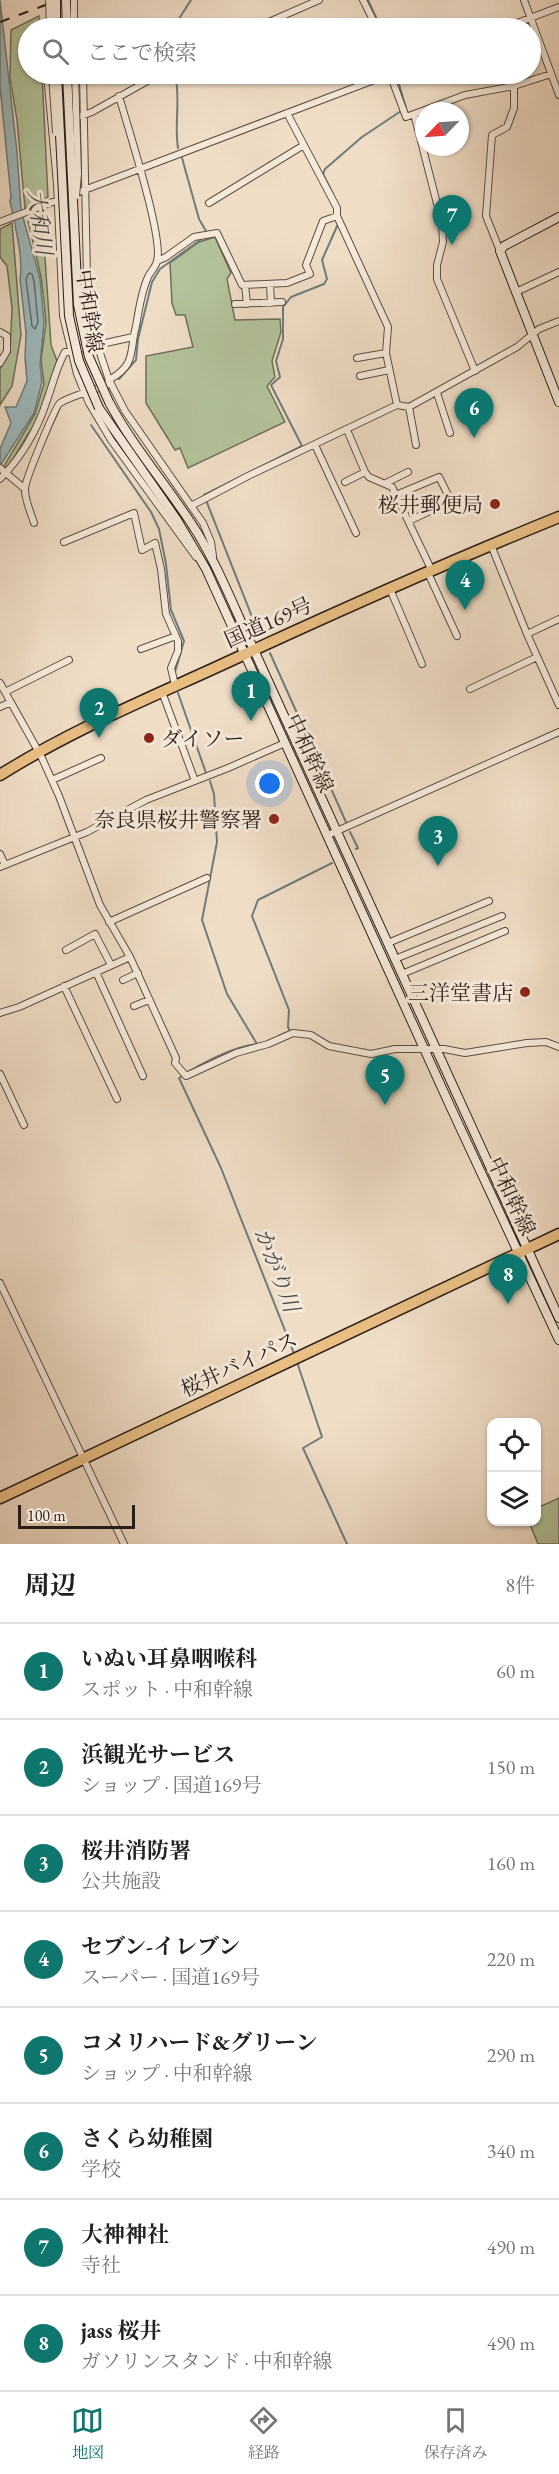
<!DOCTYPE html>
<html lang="ja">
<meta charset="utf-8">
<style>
:root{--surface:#fff;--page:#f2f2f2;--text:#222;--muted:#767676;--line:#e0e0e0;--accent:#0f766e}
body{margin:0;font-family:"EB Garamond","Noto Serif JP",serif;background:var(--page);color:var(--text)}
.controls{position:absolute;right:18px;bottom:18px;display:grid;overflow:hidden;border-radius:12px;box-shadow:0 2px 4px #0004}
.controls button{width:54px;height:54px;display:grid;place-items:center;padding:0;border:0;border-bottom:2px solid var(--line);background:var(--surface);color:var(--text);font:30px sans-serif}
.compass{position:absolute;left:415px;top:102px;width:54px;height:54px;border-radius:50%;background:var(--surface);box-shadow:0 2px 4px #0004;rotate:245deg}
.scale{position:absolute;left:18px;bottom:15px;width:117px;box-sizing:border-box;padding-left:6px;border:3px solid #2b1e18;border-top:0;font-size:16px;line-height:21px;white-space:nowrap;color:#2b1e18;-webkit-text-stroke:4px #f5e9da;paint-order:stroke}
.you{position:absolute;left:270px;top:784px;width:21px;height:21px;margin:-15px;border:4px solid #fff;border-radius:50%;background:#1a73e8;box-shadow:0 0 0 9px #1a73e833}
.badge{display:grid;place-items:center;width:39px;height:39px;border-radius:50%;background:var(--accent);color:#fff;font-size:20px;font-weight:700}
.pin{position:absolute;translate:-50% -50px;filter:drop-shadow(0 2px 3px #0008)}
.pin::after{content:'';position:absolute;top:32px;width:21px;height:18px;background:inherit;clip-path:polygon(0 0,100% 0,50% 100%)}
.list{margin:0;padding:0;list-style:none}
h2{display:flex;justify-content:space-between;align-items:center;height:78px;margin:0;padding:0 24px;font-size:26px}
h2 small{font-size:20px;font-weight:400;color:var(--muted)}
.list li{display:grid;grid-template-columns:39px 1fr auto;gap:18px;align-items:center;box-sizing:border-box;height:96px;padding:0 24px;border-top:2px solid var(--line)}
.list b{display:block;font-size:22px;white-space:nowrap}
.list p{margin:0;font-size:20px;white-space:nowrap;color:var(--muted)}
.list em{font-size:20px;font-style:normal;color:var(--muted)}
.icon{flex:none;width:33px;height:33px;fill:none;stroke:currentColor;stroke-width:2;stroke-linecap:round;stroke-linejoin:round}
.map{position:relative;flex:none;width:559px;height:1544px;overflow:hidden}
.search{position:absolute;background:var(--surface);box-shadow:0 2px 4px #0004;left:18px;right:18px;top:18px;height:66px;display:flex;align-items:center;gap:15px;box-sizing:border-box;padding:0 21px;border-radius:33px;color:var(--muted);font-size:22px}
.sheet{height:846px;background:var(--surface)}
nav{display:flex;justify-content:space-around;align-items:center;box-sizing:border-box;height:84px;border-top:2px solid var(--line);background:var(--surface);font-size:16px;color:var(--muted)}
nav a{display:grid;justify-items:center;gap:3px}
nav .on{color:var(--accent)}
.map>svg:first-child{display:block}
</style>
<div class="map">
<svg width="559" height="1544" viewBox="0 0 559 1544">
<rect width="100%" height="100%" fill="#efddc6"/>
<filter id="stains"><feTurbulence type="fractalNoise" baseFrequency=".00333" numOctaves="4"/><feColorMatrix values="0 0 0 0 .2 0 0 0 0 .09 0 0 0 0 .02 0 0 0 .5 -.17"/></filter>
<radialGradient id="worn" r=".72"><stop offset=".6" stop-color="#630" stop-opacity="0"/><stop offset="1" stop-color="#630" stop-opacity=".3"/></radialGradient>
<path fill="#b2c29a" stroke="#6e7059" stroke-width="1.5" d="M39,16V28H28V74H42L48,197L25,208L17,120L10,78L11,30Z
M42,215L51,345L57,361L38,418L7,469L4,466L35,414L44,384L41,360L46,323L44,301L41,277L28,221Z
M12,223L21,335L12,386L0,405V369L10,352L12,308L7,266L0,257V229Z
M215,237L231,273L227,279L235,320L280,319L281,332L272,361L275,377L267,386L285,422L188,468L180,448L175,450L146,403V356L193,347L185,315H176L172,303L170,263L199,242Z
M559,1498V1544H538L529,1522H536L537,1508Z"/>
<path fill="#9dbabe" stroke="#6f7c7c" stroke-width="1.5" d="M0,0L17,152L21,210L40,279L44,322L40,365L42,382L34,413L0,466V449L11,423L5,407H16L27,381L25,358L26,333L20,279C24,259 14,222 10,201L11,197L0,86Z"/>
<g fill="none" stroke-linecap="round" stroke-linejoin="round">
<path stroke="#646c6b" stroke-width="1.5" d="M29,273L32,274L34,281L38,322L35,329L32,326L26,279Z"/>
<path stroke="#6f7c7c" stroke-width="2" d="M368,0L381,28
M173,28L191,0
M175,74C181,99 174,122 178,148
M396,74L406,108
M182,158L199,219L206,231
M333,194L323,174L325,169L362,137L401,111
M119,379L136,360L138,339L152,282L160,269L200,240
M91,425L151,512L159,529L166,564L171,610L184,641L175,672
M256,627L204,495L302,446L271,385L280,377L276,361L283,339V307L291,297L324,284L327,279L322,260L338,224
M270,653L346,822
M178,693L206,773
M210,781L214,794L217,842L202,920L227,994L257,1044
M350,832L358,848L356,849
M279,1036L290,1031L288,1027L289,1010L252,916L258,900L332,863
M260,1044C237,1044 198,1065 179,1078L221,1168L295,1356
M297,1362L322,1437L303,1448L347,1544"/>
<defs>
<path id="street" d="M74,0V28
M363,0L377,28
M524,0L559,95
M255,28L319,0
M504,28L559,7
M47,74L57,184L63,316L77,374L89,403L111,440L196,557
M83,74L87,280L97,344L109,380L125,411L203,523L211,542L213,556
M390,74L406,117L465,95L514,86L551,74
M287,113L337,208V216L388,327L386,353L397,405
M414,114L442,223L443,242L437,265V279L475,371
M81,116L92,112L160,74
M209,203L304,145
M0,222L390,74
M500,251L486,216L492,135L507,127L514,108V86
M157,261L166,257L194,237L217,233L242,285L287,283L310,274L306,265L323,221L337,216
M270,284L271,303
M245,285L247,304
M516,292L559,272
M235,304L282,302
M0,332L7,336V351L0,363
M357,358L386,353
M360,376L389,370
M437,393L450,433
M409,407L416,445
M347,430L365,472L369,477L392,487L432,571
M315,445L356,533
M0,468L25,489
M0,479C21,458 38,429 47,400C53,384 56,368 65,352L133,337
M345,482L365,472
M386,483L408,472
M396,495L439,477L451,501L409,521
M191,506L248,476L397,405L409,407L517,347L539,329L559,321
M34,523C31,513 24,498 25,488C26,478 56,405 60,403C72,395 93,391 107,385L109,380C137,364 129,352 136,326C139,310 141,292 148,277C150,272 156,267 157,261C164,238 127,125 119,96
M64,542L134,513L142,550L155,543L161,569L166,614L178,641V651L171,668L175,685
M491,545L527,634L559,705
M428,573L457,636
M390,589L422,664
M527,634L559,619
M141,649L176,636
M0,683L41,756L59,796L100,905L130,957L176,1058L175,1063L186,1076L236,1053L268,1044L293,1033L311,1035L329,1046L371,1054L395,1049H444L465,1053L527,1043L546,1042L559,1047
M470,689L537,657
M5,692L69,660
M162,692L195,781
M0,707L11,702
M52,780L101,758
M328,835L559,732
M0,854L5,865
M0,867L87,832L146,800L228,768L285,743
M109,922L207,878
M388,943L489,901
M66,950L95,934L111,965
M395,959L502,916
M96,972L143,1076
M402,974L505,931
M123,980L138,973
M64,986L117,1099
M134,1006L149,1000
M0,1013L19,1007L130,957
M0,1074L24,1125
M0,1283L124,1544"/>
<path id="secondary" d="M66,0L67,28
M559,217L504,246L500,251L559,402
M109,402C132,445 164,482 191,523C217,562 234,608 254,650L559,1318
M99,408L177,520L206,569L451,1108L559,1340"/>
<path id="highway" d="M0,775C78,726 162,693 245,654C349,606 453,560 559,517
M0,1498L559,1234"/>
</defs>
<use href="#street" stroke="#5c4e44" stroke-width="8"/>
<use href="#secondary" stroke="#2b1e18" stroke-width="10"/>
<use href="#highway" stroke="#2b1e18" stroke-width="13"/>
<use href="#street" stroke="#f5e9da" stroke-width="6"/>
<use href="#secondary" stroke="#f5e9da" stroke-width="8"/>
<use href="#highway" stroke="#e8be83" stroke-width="10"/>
<path stroke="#2b1e18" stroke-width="2" stroke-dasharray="10 10" stroke-linecap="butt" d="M0,22L59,0"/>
<defs>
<path id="street-bridge" d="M49,0L50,28
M52,74L56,133
M75,74L78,174L76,196"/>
<path id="secondary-bridge" d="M56,0V28
M57,74L69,316L79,361L99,408
M67,74L78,305L89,357L109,402"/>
</defs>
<use href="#street-bridge" stroke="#5c4e44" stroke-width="8" stroke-linecap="butt"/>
<use href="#secondary-bridge" stroke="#2b1e18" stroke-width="10" stroke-linecap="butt"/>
<use href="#street-bridge" stroke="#f5e9da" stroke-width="6"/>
<use href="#secondary-bridge" stroke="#f5e9da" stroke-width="8"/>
</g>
<g fill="#8f2418" stroke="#f5e9da" stroke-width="2">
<circle cx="495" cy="504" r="6"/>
<circle cx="149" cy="738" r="6"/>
<circle cx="274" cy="819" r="6"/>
<circle cx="525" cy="992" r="6"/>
</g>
<g text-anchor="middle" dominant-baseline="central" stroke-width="6" stroke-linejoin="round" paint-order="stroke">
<g font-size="21" fill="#2b1e18" stroke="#f5e9da">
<text transform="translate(90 311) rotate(82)">中和幹線</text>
<text transform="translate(268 622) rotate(-24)">国道169号</text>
<text transform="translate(310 753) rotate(65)">中和幹線</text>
<text transform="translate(512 1196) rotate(65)">中和幹線</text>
<text transform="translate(239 1364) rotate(-25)">桜井バイパス</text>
</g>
<g font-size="21" fill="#2b1e18" stroke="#f5e9da" text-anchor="end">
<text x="483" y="504">桜井郵便局</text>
<text x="161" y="738" text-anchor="start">ダイソー</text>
<text x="262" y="819">奈良県桜井警察署</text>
<text x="513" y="992">三洋堂書店</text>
</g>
<g font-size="22" font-style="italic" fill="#4d4d4a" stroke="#f5e9da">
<text transform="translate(40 222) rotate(82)">大和川</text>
<text transform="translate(277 1270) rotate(69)">かがり川</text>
</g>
</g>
<rect width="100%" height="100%" filter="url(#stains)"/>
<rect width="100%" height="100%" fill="url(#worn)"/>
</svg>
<div class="controls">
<button><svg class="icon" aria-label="locate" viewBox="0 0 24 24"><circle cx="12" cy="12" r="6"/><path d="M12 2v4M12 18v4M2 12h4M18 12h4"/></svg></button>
<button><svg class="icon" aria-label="layers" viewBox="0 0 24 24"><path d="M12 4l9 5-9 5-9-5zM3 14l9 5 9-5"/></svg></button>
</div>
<svg class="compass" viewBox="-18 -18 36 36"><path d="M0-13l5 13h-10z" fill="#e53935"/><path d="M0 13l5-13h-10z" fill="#767676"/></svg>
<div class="scale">100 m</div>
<div class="you"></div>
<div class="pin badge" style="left:251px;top:721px">1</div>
<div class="pin badge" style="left:99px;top:738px">2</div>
<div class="pin badge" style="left:438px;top:866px">3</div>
<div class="pin badge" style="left:465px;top:610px">4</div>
<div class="pin badge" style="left:385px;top:1105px">5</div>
<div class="pin badge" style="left:474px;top:438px">6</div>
<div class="pin badge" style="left:452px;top:245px">7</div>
<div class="pin badge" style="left:508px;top:1304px">8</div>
<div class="search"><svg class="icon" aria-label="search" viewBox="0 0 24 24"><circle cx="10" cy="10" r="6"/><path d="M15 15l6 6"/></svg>ここで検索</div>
</div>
<section class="sheet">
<h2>周辺<small>8件</small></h2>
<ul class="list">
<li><span class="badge">1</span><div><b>いぬい耳鼻咽喉科</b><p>スポット · 中和幹線</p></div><em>60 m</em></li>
<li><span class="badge">2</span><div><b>浜観光サービス</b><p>ショップ · 国道169号</p></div><em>150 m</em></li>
<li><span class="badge">3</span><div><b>桜井消防署</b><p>公共施設</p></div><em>160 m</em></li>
<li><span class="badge">4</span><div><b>セブン-イレブン</b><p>スーパー · 国道169号</p></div><em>220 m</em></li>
<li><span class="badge">5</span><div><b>コメリハード&amp;グリーン</b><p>ショップ · 中和幹線</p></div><em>290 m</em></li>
<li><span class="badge">6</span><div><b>さくら幼稚園</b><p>学校</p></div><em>340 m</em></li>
<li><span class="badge">7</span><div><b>大神神社</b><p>寺社</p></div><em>490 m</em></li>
<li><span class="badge">8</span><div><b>jass 桜井</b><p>ガソリンスタンド · 中和幹線</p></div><em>490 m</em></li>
</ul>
</section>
<nav>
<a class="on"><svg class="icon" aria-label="map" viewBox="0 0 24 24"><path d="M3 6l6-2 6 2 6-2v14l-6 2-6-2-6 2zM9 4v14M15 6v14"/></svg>地図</a>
<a><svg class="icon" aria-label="directions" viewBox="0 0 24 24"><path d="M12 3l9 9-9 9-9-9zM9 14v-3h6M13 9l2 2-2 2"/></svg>経路</a>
<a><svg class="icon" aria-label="saved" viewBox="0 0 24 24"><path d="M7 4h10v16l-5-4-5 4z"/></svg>保存済み</a>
</nav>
